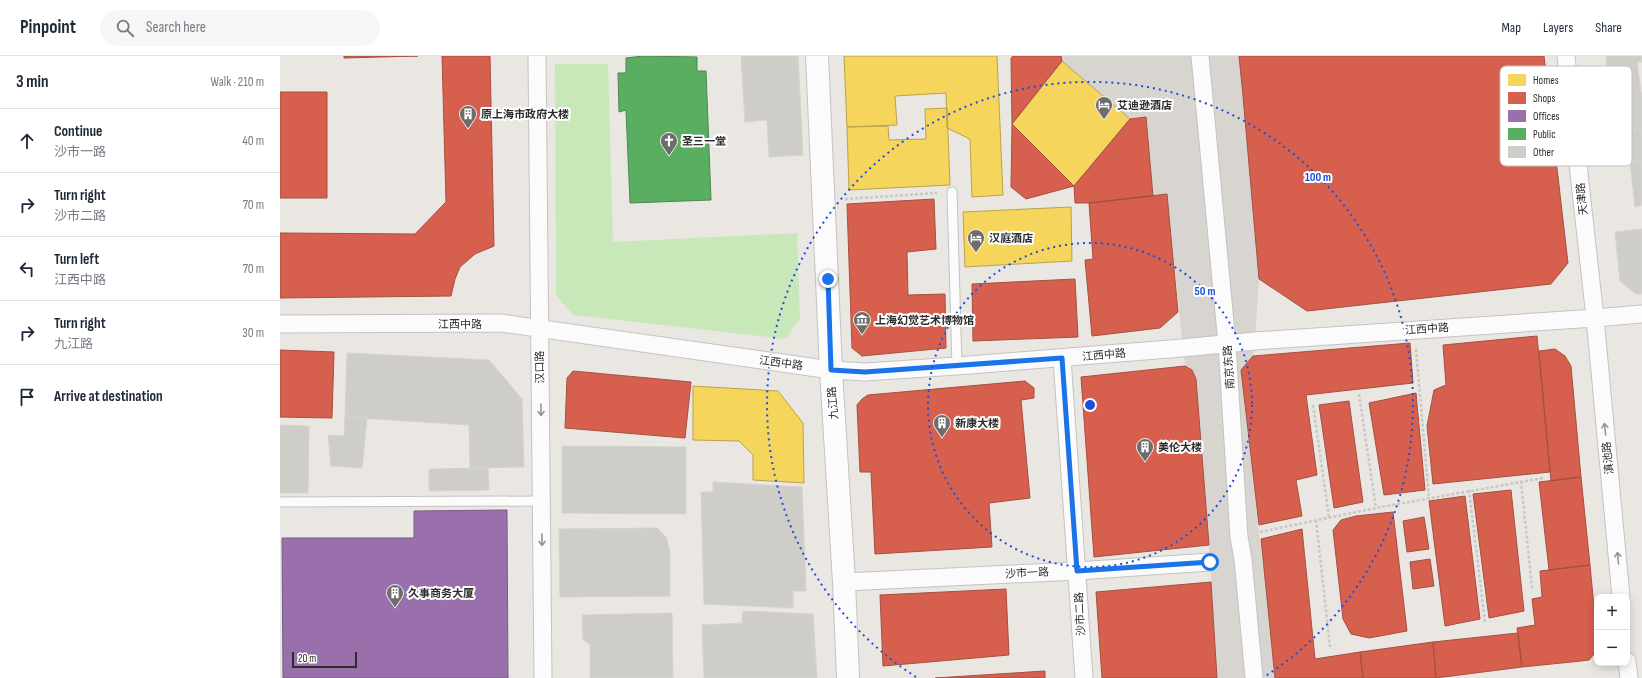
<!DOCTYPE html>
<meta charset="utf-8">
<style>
:root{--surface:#fff;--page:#f6f6f7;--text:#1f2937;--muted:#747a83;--line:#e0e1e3}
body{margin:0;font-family:"Sofia Sans Condensed","Noto Sans SC",sans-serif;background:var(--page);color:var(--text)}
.controls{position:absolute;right:12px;bottom:12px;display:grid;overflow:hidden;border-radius:8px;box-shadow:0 2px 10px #0003}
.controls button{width:36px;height:36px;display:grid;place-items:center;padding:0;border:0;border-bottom:1px solid var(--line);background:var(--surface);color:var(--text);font:20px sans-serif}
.scale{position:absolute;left:12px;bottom:10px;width:65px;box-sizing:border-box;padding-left:4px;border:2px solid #2c2c2c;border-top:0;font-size:11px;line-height:14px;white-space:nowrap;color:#2c2c2c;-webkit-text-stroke:3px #fff;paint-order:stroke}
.stop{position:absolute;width:12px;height:12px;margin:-9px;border:3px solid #1a73e8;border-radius:50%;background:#fff}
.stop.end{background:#1a73e8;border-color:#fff;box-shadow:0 1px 4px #0008}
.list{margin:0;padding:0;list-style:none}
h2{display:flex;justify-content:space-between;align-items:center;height:52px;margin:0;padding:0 16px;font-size:17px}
h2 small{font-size:13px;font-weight:400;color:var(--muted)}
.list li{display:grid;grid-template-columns:26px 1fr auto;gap:12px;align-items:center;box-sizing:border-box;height:64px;padding:0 16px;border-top:1px solid var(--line)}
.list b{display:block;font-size:15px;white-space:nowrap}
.list p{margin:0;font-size:13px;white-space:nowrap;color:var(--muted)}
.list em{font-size:13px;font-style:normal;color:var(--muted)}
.icon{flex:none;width:22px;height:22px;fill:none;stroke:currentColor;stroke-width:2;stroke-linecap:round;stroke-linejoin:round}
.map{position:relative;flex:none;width:1362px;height:622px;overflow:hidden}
header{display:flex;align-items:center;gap:24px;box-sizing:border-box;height:56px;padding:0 20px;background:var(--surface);border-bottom:1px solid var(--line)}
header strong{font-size:19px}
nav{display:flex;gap:22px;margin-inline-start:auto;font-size:14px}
.search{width:280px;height:36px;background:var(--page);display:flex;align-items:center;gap:10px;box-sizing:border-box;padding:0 14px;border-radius:22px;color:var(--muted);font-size:15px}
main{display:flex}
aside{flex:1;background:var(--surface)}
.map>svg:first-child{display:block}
</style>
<header>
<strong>Pinpoint</strong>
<div class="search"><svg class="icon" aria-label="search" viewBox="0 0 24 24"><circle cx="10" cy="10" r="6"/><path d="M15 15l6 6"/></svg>Search here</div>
<nav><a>Map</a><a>Layers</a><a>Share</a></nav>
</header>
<main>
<aside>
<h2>3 min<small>Walk · 210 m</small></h2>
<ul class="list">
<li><svg class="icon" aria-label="ahead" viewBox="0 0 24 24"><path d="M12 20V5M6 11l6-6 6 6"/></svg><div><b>Continue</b><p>沙市一路</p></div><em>40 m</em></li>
<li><svg class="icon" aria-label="right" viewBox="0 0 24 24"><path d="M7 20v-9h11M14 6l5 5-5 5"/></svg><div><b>Turn right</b><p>沙市二路</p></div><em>70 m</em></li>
<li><svg class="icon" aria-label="left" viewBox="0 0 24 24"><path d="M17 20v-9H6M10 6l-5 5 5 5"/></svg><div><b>Turn left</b><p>江西中路</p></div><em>70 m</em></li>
<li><svg class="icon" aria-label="right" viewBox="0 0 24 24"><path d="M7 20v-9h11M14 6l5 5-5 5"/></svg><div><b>Turn right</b><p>九江路</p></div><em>30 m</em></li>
<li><svg class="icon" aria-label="arrive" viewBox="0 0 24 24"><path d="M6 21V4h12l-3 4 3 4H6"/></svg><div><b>Arrive at destination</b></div></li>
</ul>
</aside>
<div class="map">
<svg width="1362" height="622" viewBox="0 0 1362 622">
<rect width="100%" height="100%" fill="#eae7e2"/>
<path fill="#c8e8b9" d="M275,8H328L333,186L517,177L520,262L506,283L293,259L276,239Z"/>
<path fill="#d8d5d0" d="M781,0H959L963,40L979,223L975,285L973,300L961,315L995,622H937L929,489L916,323L912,314L905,310L887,139L873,140L866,62L850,63L782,5Z"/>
<path fill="#f6d55c" stroke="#b9a24e" d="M564,0H717L723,139L692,141L690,83L667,72L666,37L615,40L617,69L567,71Z
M782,5L850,63L794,130L732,68Z
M667,52L670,129L569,134L567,71L608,70L609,84L646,83L645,53Z
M791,151L792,205L685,211L683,156Z
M413,330L498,335L523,367L524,427L473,424V399L459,385L413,384Z"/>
<path fill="#d6604d" stroke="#a35043" d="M64,0H138L64,2Z
M162,0H210L214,190L195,198L180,211L175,223L171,240L0,242V177L135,178L166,146Z
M733,0H781L782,5L732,68L731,2Z
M959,0H1264L1288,207L1271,228L1027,255L979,223L963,40Z
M0,36H47V142H0Z
M866,61L873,140L809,147H795L794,130L850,63Z
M732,68L794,130L746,143L731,131Z
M887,138L898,256L880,272L812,280L805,204L813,203L809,147Z
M654,143L656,193L627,196L628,239L665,238L666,292L582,300L572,292L567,148Z
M795,223L798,281L693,285L692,228Z
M1257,280L1270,416L1153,428L1147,370L1154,334L1166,329L1163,289Z
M1130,287L1133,327L1026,339L1037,419L1016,424L1022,460L979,469L961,314L973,300Z
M1275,293L1285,300L1291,310L1301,421L1271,425L1259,295Z
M0,294L54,296L52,362L0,361Z
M905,310L912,314L916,323L929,489L814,501L801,321Z
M293,315L411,326L405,382L285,372L287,322Z
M745,325L754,332V342L741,344L750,442L709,447L712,491L595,498L591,416H580L577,349L582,343L588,339Z
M1136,337L1145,434L1104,439L1089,347Z
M1069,345L1083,446L1054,452L1039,349Z
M1301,421L1310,509L1269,514L1259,426Z
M1231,434L1244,555L1209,562L1193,438Z
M1185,440L1200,563L1165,570L1149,445Z
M1113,456L1127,575L1089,582L1071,578L1063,563L1053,474L1061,464L1076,460Z
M1144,461L1149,493L1127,496L1123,465Z
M1022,473L1035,603L1080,596L1083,622H995L981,483Z
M1150,503L1154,530L1133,533L1130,506Z
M1310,509L1317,583V592L1314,598L1309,604L1301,605L1242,611L1237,572L1255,569L1252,543L1262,541L1260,515Z
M931,526L937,622H822L816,536Z
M726,533L729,599L603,610L600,539Z
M1238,577L1242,611L1156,622L1153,586Z
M1153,586L1156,622H1083L1080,596Z
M765,615V622H655Z"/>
<path fill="#9970ab" stroke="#785c85" d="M227,454L228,622H3L2,482H134V455Z"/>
<path fill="#5aae61" stroke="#4c8751" d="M363,0L417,1V15H426L431,144L350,147L346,54L339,56L338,17H346V2Z"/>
<path fill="#cfcdc8" stroke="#d5d3ce" d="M461,0H518L523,99L489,101L487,64L465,66Z
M1326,0H1362V6H1357L1361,37H1362V73L1334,76Z
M1362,73V105L1337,107L1334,76Z
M1362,105V149L1355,151L1350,106Z
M1362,173V238H1356L1340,225L1335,176Z
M67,297L209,304L242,343L244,411L190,412L189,369L80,362L65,360Z
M65,360L87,363L82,412L51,410L48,379L64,380Z
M0,369L29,370L28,437H0Z
M282,390L406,391V458L282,457Z
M208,412L209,434L149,435V413Z
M433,426L522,431L526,535H513V552L424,548L421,436H433Z
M377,472L386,481L390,496V540L280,541L279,473Z
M463,555L533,558L537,622H424L422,569L462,567Z
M392,557L393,622H310V588L303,584L302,559Z"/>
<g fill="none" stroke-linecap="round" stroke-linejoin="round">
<defs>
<path id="lane" d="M672,136L677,310
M0,446L262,445"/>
<path id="street" d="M257,0L263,622
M920,0L947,288L959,481L963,503L974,622
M1286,0L1315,262L1341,541
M0,268L221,267L551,314L585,316L677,310L902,292L975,285L1315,262L1362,258
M782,302L804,622
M564,526L797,515L930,506
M1347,605L1349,622"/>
<path id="secondary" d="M537,0L551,314L564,526L568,622"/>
</defs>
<use href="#lane" stroke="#c4c3c3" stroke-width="11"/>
<use href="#street" stroke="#c4c3c3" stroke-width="19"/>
<use href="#secondary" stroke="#c4c3c3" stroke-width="24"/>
<path stroke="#c8c8c7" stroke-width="2.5" stroke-dasharray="3 2" stroke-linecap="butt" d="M565,143L657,137
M1136,293L1149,442
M1079,338L1096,452
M1033,349L1049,461
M1241,425L1252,532
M1189,434L1205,566
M1036,464L1050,591
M980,476L1096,452L1263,422"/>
<use href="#lane" stroke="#fcfbfb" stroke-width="9"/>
<use href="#street" stroke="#fcfbfb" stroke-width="17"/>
<use href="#secondary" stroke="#fcfbfb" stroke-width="22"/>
</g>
<defs><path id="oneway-shaft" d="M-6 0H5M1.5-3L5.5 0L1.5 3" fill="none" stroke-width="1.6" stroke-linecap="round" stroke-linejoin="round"/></defs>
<g stroke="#949494">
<use href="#oneway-shaft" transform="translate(261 354) rotate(89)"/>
<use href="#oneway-shaft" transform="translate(1325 373) rotate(-96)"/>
<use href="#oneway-shaft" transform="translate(262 484) rotate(89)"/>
<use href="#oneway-shaft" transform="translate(1338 502) rotate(-95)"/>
</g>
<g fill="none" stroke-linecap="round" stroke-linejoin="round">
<path stroke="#1a73e8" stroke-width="5" d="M548,223L551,314L585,316L782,302L797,515L930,506"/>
</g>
<g fill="none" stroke="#1d4ed8" stroke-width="2" stroke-dasharray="2 4">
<circle cx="810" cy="349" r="162"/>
<path d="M636 621A323 323 0 1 1 984 621"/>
</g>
<defs>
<symbol id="hotel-pin" viewBox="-11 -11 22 30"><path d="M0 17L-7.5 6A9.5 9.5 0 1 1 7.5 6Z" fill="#6e6d6c" stroke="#fff"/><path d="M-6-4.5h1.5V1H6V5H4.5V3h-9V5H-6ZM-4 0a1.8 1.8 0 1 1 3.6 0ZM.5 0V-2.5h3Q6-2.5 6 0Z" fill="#fff"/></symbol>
<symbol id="building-pin" viewBox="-11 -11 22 30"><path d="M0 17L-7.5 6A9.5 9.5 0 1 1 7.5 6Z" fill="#6e6d6c" stroke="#fff"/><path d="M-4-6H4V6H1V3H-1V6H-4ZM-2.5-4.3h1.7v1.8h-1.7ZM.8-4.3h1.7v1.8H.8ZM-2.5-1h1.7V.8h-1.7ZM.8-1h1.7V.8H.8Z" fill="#fff"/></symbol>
<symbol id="church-pin" viewBox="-11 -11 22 30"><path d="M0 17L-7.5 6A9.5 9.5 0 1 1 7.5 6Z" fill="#6e6d6c" stroke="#fff"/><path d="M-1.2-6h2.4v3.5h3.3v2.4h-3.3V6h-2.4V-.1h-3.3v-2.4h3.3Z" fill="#fff"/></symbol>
<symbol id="museum-pin" viewBox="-11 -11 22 30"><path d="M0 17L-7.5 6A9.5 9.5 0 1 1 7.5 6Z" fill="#6e6d6c" stroke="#fff"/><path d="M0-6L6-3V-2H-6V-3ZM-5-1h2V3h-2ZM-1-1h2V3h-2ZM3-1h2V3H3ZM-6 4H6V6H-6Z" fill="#fff"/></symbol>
</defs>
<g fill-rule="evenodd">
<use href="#hotel-pin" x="814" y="39" width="20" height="27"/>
<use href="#building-pin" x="178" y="48" width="20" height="27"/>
<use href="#church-pin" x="379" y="75" width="20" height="27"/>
<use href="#hotel-pin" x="686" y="172" width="20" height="27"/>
<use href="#museum-pin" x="572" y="254" width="20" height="27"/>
<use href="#building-pin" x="652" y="357" width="20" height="27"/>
<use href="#building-pin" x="855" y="381" width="20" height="27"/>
<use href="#building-pin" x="105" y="527" width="20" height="27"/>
</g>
<g text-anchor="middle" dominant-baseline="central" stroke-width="4" stroke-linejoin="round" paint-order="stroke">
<g font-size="11" font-weight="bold" fill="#2c2c2c" stroke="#fff" text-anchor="start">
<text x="837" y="49">艾迪逊酒店</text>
<text x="201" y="58">原上海市政府大楼</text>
<text x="402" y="85">圣三一堂</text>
<text x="709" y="182">汉庭酒店</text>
<text x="595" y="264">上海幻觉艺术博物馆</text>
<text x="675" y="367">新康大楼</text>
<text x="878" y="391">美伦大楼</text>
<text x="128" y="537">久事商务大厦</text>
</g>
<g font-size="11" fill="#2c2c2c" stroke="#fff">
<text transform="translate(1302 143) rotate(-96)">天津路</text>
<text x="180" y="268">江西中路</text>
<text transform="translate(1147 273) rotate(-4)">江西中路</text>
<text transform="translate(824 299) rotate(-5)">江西中路</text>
<text transform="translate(501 307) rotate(8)">江西中路</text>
<text transform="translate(260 311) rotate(-91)">汉口路</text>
<text transform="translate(949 311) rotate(-94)">南京东路</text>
<text transform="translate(553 347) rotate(-94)">九江路</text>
<text transform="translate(1328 402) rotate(-96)">滇池路</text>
<text transform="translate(747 517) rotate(-3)">沙市一路</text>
<text transform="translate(800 558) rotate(-93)">沙市二路</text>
</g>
</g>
<rect x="1220" y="10" width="132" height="100" rx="6" fill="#fff" stroke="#c0c0c0" stroke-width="1"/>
<rect x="1228" y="18" width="18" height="12" fill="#f6d55c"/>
<rect x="1228" y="36" width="18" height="12" fill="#d6604d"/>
<rect x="1228" y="54" width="18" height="12" fill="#9970ab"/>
<rect x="1228" y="72" width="18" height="12" fill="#5aae61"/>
<rect x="1228" y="90" width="18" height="12" fill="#cfcdc8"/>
<g font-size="11" fill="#2c2c2c">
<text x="1253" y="28">Homes</text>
<text x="1253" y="46">Shops</text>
<text x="1253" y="64">Offices</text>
<text x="1253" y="82">Public</text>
<text x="1253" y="100">Other</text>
</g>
<circle cx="810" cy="349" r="6" fill="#1d4ed8" stroke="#fff" stroke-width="2"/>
<g font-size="12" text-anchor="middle" font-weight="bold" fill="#1d4ed8" stroke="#fff" stroke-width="4" stroke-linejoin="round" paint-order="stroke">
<text x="1038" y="125">100 m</text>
<text x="925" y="239">50 m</text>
</g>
</svg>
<div class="controls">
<button>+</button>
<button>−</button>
</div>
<div class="scale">20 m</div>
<div class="stop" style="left:930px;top:506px"></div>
<div class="stop end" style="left:548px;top:223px"></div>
</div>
</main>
